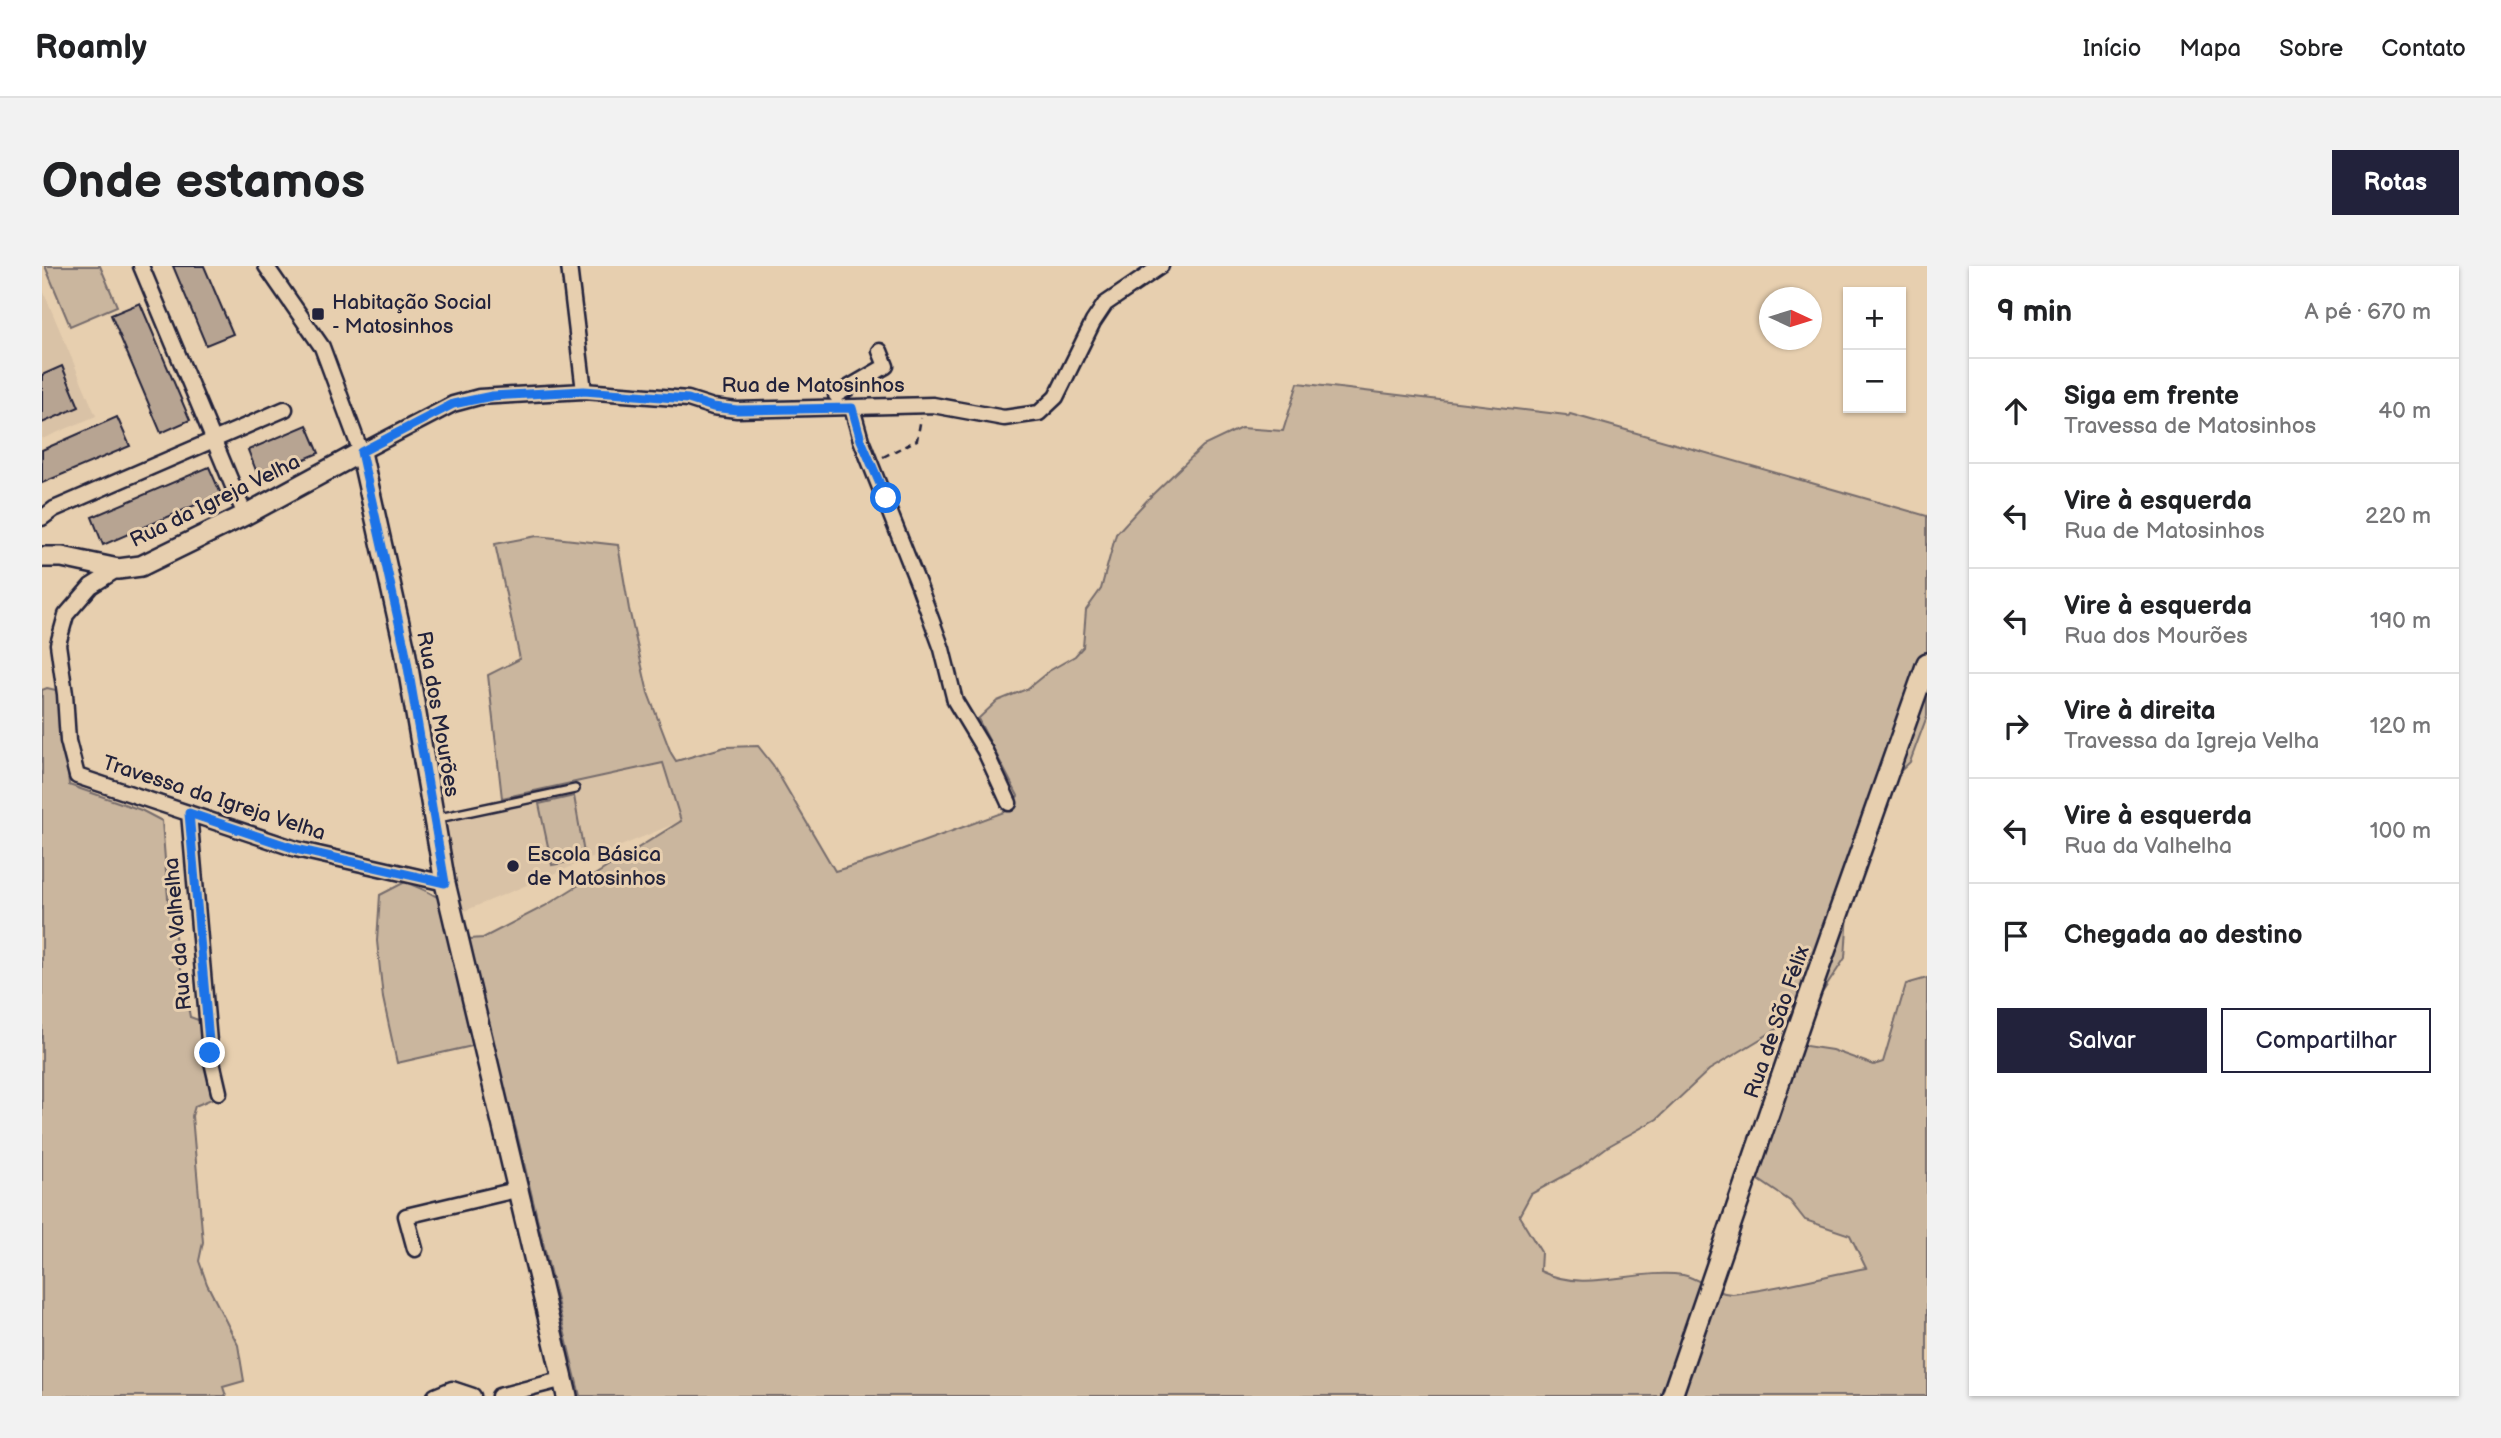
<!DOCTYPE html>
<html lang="pt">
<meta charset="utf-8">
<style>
:root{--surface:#fff;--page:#f2f2f2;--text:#202124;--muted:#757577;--line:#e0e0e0;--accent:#22223b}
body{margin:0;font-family:"Balsamiq Sans",sans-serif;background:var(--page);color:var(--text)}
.controls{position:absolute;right:21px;top:21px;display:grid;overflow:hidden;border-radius:0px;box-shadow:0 2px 5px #0004}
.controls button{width:63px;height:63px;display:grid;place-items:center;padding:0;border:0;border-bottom:2px solid var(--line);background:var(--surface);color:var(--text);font:35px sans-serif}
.compass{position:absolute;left:1717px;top:21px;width:63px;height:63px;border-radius:50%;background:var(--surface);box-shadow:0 2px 5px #0004;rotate:94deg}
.stop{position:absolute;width:21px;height:21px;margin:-16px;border:5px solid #1a73e8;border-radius:50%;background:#fff}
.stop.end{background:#1a73e8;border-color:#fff;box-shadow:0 2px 7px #0008}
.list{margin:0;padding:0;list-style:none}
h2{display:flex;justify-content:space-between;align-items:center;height:91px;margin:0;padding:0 28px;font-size:30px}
h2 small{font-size:23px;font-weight:400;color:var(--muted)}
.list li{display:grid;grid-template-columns:46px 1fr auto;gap:21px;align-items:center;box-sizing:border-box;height:105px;padding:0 28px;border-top:2px solid var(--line)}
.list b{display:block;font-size:26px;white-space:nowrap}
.list p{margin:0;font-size:23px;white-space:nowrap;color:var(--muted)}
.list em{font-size:23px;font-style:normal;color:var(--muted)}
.actions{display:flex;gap:14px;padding:21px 28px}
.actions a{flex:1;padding:16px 0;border:2px solid var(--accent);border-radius:0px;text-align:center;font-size:24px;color:var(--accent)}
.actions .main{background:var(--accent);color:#fff}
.icon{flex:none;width:38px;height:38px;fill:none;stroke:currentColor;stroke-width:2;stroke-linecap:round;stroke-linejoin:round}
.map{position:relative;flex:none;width:1885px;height:1130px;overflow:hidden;border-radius:0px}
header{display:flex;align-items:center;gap:42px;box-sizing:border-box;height:98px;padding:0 35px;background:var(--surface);border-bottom:2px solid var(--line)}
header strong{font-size:33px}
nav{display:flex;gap:38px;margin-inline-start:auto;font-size:24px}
.intro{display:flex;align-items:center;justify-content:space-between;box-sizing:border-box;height:168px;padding:0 42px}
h1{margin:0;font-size:49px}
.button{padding:18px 32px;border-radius:0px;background:var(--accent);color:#fff;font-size:24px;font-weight:700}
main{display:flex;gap:42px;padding:0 42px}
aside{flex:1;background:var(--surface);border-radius:0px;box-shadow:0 2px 5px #0004}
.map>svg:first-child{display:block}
</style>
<header>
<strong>Roamly</strong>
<nav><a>Início</a><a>Mapa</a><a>Sobre</a><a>Contato</a></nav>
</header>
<div class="intro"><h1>Onde estamos</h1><a class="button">Rotas</a></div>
<main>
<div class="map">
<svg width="1885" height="1130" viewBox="0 0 1885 1130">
<rect width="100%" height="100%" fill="#e7cfaf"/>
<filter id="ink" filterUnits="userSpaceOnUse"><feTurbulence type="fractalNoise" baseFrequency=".0143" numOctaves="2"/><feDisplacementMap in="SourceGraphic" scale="14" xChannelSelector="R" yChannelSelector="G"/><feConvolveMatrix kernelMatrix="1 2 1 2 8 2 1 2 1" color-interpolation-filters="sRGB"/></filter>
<g filter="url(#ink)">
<path fill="#d9c2a6" d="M0,22L54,150L0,173Z
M621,498L639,555L420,646L402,545Z"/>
<path fill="#cab69e" stroke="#766c6c" stroke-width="2" d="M3,0H58L75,40L28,60Z
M1256,117L1524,149L1526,151L1528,148L1885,250V450L1868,496L1846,517L1808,617L1803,692L1770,742L1667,804L1615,853L1565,881L1537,902L1489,928L1477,950L1499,986L1498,1005C1545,1028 1592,1002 1641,1009C1657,1012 1675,1029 1691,1028C1736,1023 1780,1010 1824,1002L1808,969L1763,954L1748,935L1717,914L1713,903L1758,779L1790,784L1832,799L1841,796L1864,718L1885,712V1130H538L474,864L448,776L355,797L341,732L335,675L338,629L363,616C403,632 406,635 428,673L441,672L503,640L639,555L621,497L460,532L446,409L478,393L453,278L495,270L576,279L587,343L606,427L629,487L634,495L683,481L716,480L731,499L793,605L834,593L965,545L976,530L936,453L955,435L985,423L1007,405L1033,390L1041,381L1044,344L1059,323L1074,268L1110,229L1161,180L1199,162L1241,165Z
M5,422L14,424L22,461L27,519L99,544L120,555L126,632L148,751L159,755C164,781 165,806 172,832L153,840L150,850L161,976L157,995L165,1018L196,1079L202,1115L181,1121L184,1130H0V424Z
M532,530L543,593L510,599L497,538Z"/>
<path fill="#b7a492" stroke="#22223b" stroke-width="2" d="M131,0H162L191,68L164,79Z
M98,37L148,154L119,167L69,49Z
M20,100L37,141L0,157V109Z
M75,151L88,180L0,217V184Z
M265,159L277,187L217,212L206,184Z
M167,201L179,228L61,279L50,251Z"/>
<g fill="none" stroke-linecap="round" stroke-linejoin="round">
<defs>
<path id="lane" d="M392,553L533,523"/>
<path id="street" d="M99,0L203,249
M224,0L280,81L319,186L411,138L437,131L542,125L646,133L671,141L695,144L891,139L962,152L997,147L1014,131L1051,56L1063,38L1119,0
M527,0L542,125
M794,129L844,100L838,85
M810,142L819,174L877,320L900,383L913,435L943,485L967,537
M0,252L12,243L243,143
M76,303L49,320L24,349L16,378L23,428L26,475L35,510L254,583L403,617
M147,547L168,787L177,826
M373,983L364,950L474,924
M393,1130L410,1123L431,1130
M457,1130L522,1113"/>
<path id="secondary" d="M0,291H20L76,303L99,300L203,249L319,186L363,384L403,617L525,1130
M1630,1130L1763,742L1885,397"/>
</defs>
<use href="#lane" stroke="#22223b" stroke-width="12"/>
<use href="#street" stroke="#22223b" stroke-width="19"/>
<use href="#secondary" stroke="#22223b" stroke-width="24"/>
<path stroke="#22223b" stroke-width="2.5" stroke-dasharray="7 5" stroke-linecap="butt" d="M841,191L875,174L879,152"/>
<use href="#lane" stroke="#e7cfaf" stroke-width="7"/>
<use href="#street" stroke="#e7cfaf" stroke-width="14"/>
<use href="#secondary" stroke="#e7cfaf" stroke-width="19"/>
</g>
</g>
<g fill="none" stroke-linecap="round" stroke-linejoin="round" filter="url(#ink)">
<path stroke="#1a73e8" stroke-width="9" d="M168,787L147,547L254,583L403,617L363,384L319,186L411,138L450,130L542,125L646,133L671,141L695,144L810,142L819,174L844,232"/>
</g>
<g fill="#22223b" stroke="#e7cfaf" stroke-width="2.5">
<rect x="269" y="41" width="14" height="14" rx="3.5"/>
<circle cx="471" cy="600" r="7"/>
</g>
<g text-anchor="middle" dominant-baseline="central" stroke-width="6" stroke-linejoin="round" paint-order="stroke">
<g font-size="21" fill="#22223b" stroke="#e7cfaf" text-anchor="start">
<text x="290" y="36">Habitação Social<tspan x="290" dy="24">- Matosinhos</tspan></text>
<text x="485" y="588">Escola Básica<tspan x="485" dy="24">de Matosinhos</tspan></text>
</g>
<g font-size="21" fill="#22223b" stroke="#e7cfaf">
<text x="771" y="119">Rua de Matosinhos</text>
<text transform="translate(173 235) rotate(-26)">Rua da Igreja Velha</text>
<text transform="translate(396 448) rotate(80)">Rua dos Mourões</text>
<text transform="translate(172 532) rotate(18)">Travessa da Igreja Velha</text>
<text transform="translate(136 668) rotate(-95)">Rua da Valhelha</text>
<text transform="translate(1735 756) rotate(-71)">Rua de São Félix</text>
</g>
</g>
</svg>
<div class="controls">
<button>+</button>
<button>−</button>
</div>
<svg class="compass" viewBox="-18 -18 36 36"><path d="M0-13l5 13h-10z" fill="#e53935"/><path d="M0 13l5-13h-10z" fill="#757577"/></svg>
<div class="stop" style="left:844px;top:232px"></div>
<div class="stop end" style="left:168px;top:787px"></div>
</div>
<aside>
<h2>9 min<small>A pé · 670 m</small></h2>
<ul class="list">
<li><svg class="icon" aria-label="ahead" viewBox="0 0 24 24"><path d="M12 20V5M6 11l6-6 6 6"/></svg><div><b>Siga em frente</b><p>Travessa de Matosinhos</p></div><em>40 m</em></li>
<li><svg class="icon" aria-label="left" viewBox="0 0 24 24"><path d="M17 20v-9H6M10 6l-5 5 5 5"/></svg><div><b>Vire à esquerda</b><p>Rua de Matosinhos</p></div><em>220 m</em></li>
<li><svg class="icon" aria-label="left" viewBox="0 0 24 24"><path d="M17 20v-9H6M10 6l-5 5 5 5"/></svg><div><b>Vire à esquerda</b><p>Rua dos Mourões</p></div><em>190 m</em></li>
<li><svg class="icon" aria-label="right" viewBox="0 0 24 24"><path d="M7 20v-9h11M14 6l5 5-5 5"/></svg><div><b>Vire à direita</b><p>Travessa da Igreja Velha</p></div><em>120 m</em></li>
<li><svg class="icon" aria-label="left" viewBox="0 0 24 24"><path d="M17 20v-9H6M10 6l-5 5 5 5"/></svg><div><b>Vire à esquerda</b><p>Rua da Valhelha</p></div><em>100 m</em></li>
<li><svg class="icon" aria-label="arrive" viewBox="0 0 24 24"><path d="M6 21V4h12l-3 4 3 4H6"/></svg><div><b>Chegada ao destino</b></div></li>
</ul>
<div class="actions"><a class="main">Salvar</a><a>Compartilhar</a></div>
</aside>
</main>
